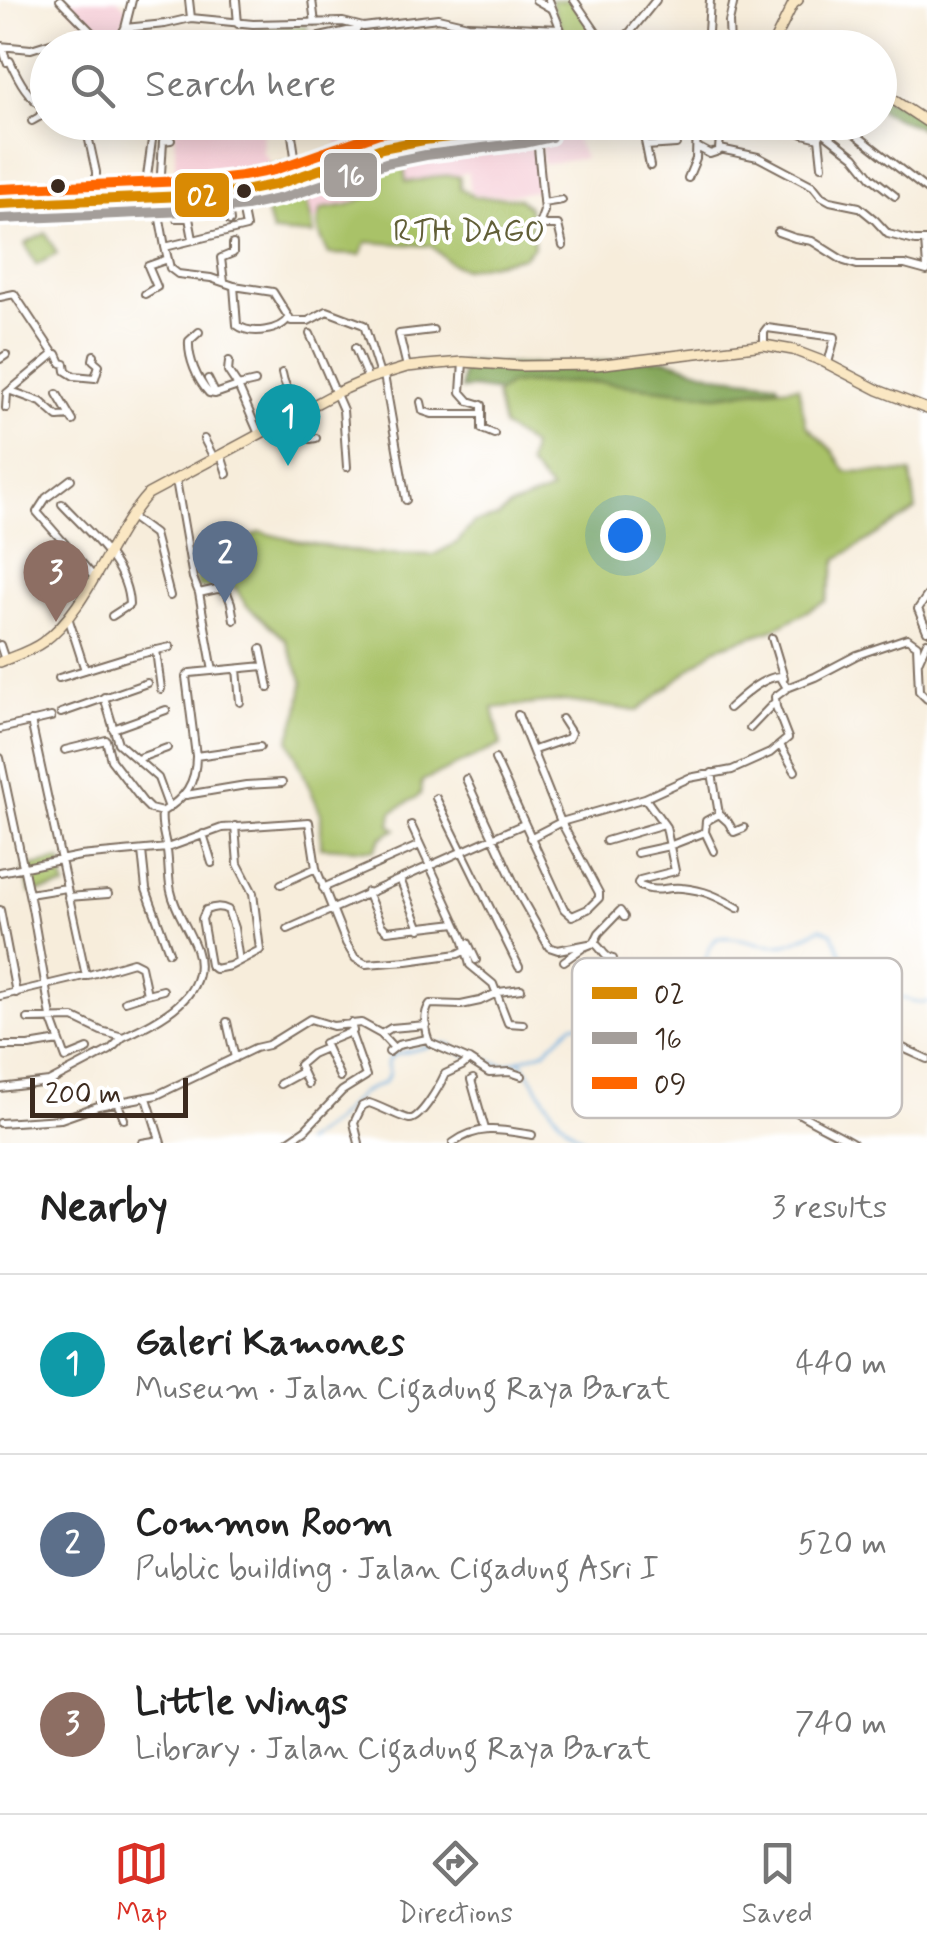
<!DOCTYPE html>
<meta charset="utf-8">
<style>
:root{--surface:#fff;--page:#f6f6f6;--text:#222;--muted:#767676;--line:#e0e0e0;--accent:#d93025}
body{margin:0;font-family:Mynerve,sans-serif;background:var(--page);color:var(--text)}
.scale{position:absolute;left:30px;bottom:25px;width:158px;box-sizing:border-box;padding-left:10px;border:5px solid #3b2a1e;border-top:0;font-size:28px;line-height:35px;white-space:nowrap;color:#3b2a1e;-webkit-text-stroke:8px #fff;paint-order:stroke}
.you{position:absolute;left:625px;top:535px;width:35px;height:35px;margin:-25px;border:8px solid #fff;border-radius:50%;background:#1a73e8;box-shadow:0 0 0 15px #1a73e833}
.badge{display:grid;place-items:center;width:65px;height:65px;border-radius:50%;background:var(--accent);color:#fff;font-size:32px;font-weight:700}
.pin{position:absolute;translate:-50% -82px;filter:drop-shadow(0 2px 5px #0008)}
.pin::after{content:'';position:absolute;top:52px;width:35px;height:30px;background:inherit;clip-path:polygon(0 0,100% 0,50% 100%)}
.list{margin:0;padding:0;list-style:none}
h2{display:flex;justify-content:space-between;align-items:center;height:130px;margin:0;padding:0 40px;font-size:42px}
h2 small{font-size:32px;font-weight:400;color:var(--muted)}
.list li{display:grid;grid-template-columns:65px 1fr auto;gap:30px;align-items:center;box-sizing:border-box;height:180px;padding:0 40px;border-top:2px solid var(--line)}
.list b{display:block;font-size:38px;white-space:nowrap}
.list p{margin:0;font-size:32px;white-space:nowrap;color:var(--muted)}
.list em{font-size:32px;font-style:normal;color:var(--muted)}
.icon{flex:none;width:55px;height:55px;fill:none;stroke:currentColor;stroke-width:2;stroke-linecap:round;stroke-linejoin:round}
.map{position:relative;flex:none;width:927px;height:1143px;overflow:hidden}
.search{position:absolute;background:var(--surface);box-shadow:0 5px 25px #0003;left:30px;right:30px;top:30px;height:110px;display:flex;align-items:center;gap:25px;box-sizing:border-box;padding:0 35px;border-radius:55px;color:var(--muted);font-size:38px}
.sheet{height:670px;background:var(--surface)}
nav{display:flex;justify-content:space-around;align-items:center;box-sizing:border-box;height:140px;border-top:2px solid var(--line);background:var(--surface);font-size:28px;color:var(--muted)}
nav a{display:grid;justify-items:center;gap:5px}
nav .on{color:var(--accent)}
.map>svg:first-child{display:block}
</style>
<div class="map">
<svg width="927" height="1143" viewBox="0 0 927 1143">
<rect width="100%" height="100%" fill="#fff"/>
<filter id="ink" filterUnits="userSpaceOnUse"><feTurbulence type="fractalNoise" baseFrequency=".01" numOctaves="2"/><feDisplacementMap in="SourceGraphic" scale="20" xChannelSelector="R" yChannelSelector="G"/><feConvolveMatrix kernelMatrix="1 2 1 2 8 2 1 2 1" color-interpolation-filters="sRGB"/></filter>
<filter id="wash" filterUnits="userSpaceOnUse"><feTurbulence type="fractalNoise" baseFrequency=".0048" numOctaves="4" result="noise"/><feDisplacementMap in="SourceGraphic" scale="40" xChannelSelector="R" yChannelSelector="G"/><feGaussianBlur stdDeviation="2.25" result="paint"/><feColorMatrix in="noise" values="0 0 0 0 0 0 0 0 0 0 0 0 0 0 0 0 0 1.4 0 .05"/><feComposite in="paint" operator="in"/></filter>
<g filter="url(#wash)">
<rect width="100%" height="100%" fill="#f7eddb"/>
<path fill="#f6cfd8" d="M61,0H118L128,9L120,32L111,47Z
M175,123H262L263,154H266L271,175L222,181L175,183Z
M332,123H399L401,130L339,147Z
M551,123H568L584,158L543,164L539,128Z
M536,129L542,190L507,195H476L470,191L468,172L437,180L406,181L401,146L464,137L468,157H476L475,136Z
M376,153L390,192L312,221L300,179Z"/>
<path fill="#a9c268" stroke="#727643" stroke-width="2.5" d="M550,0H572L604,47H569Z
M307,26L308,47H262L261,28Z
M463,35L464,47H387L439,37Z
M401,146L406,182C424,181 443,172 460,177V188L474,197L519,198L529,208L534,245L523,257L464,269L450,263L431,246L366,242L361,255L329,254C321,239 313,225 322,209L348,205L381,191L383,186L375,154Z
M292,162L293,169L265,179L228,183V173Z
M300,179L312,221L314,235L272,232L261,191Z
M46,233L57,254L36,265L25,244Z
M597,382L717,395L798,386L806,425L833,451L845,471L911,473L916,510L837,559L826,601L774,629L716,648L638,711L565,701L493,708L501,745L422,781L420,795L392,812L390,825L396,829L382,837L374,850L321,847V814L289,740L299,710L303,682L285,639L245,604L235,587L198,588L191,551L239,543L260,532L297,541L371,554L433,555L458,542L473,523L498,517L509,507L551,491L528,465L532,446L503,427L496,395L509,384Z
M61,860L65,887L30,893L24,868Z"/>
<path fill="#86a85c" stroke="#60693d" stroke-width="2.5" d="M880,95L927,117V131L880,111Z
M665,359L716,375L776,382L779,386L717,395L597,382L509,384L499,392L472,388L461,389L463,362L521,365Z"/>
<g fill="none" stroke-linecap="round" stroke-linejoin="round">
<path stroke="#68aadc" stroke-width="2.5" d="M438,1044H449L459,1052L472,1057L505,1065L545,1051L572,1025L601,1021L634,1033H657C663,1023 668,1007 676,997C682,991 691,990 696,983C707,969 704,950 717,938C740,935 754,945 775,945C793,946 805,935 821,928L832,933C840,946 843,964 853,976C862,987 913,1004 927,1002
M520,1060L555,1114L567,1127L588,1143
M304,1143L334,1121L361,1093L385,1082L389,1074L387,1063L393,1055L431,1046"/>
</g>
</g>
<g filter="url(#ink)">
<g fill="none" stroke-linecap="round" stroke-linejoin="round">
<defs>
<path id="street" d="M60,0L107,48
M189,0L191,18
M236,0L238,24
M312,0L315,23
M536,0L550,8
M549,0L568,48
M574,0L607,48
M468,25L469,48
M125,28L165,24L191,18L253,24L343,22L363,27L438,18L468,25L560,29
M315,38L357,29
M0,46L31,49L89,31
M2,46L7,62L10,61C18,79 29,100 48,110
M114,48L125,28L132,0
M614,48L631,31L656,0
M707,48L710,0
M730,48L729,22L734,0
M32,121L39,117L44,109
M69,122L86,125
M85,122L96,172V194
M290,122L298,176
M641,122L646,146L676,144
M782,122L803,134L819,138
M840,122L927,190
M536,126L544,211L540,222L545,225H558L563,246
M823,132L855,157L871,177L895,196
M646,146L650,166
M697,147L710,154L719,151L720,134L710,122
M720,149L758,157L813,186L821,196L830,201L859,207L875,220L888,234L915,241H927
M822,166L819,138L827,122
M688,178L696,159L697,122
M160,190L163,141L171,140
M145,191L152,140L149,132
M226,192L230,221
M239,192L246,227L165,247L170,268L178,274L211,278L234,286L273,292L291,321H308L327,311L364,325L380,375
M156,197L165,247
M175,197L176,218H189L193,239
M543,203L562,200
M778,232L795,238L812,241L844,261L857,265H905L927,271
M925,241L927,267
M224,282L221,258L233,253V244
M234,286L237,325C250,335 280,332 289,317
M145,294L157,287L148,266L168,259
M0,297L14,294L54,354
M199,332L189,341C188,358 197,380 209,393L215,394L238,386L228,371L229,361
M310,334L343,410L347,467
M764,345V332L767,328L835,337L828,363
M355,348L368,379
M0,359L6,355
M463,362L461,392L469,401L482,405V429L494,434
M407,367L399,334L433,330
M282,373C285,392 295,395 300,410C303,418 304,428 307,436L310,439L316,438
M384,375L406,500
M208,379L215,393
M255,382L238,386L259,434
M11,391L41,402L58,417L70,416
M7,393L54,354H57L61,363L65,364L66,371L74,376L95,378L99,365L93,360L94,355
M57,394L73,421
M421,402L423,411L432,414H482
M6,408L7,393
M204,439L214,458
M221,455L227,474
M71,479L46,498L37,512L94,577
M176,480L193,578L199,593L213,671
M62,504C88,532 128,564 129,605L112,616
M131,517L154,534L170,596
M61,559L83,593
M199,593L217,589L226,590L231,603L234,620
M927,596L918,609L927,631
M68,617L85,670
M772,638L784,678
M0,645L5,660
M261,649L269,688
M156,650L161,689
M919,660L927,642
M237,669L240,702
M59,678L127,657L170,647
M104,697L118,743L158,778L169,808
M729,708C744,695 761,678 780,676L787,688
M61,713L147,683
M31,721L86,976
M750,728L774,703
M0,729L51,717
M113,729L166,710
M780,745L795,771
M65,750L106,740L111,760L144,803L150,809L162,812
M534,750L569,738L571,733L562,719
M196,756L260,747
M0,758L32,908L51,1017L66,1058L88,1049
M137,759L167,748
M495,759L564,909L572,916L588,909L599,898V893L561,822L518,715
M466,779L520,896L549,947L558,950L594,943C602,947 603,958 613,959
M186,795L246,785L282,783
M436,798L519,967
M719,814L728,822L734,832L744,828
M411,825L463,938L470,965L493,984L508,1023L523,1024
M235,826L238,864L253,893L260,950L230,966L215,969L210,965L202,919L206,910C214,907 220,906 228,910L234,928L239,961
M705,832L714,851
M203,834L212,863
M530,838L561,822L645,798L689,778L732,770L770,753L788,738L776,707L775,697L787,688L815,677L857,655L907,638L917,645L919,691L927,699
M606,841L664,824
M142,851L146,889L169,952
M637,853L669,846L705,832L706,821L719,814L712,773
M0,872L80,856L167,848L222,828L309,822L316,868L346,943L355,958L366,964L407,961L458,954L466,950
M400,879L420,929
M638,883L640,880L675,871L666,827L645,798
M638,883L640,886C660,894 664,886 682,888C705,890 718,897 738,908
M281,884L316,868
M323,888L420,845
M367,892L381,925L387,931L456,923
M29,894L66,888
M68,897L108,894
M0,910L16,993
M288,929L524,824
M468,943L476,960
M564,961L584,947L594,943L599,933L620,911L624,917
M521,989L499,992L480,1001L461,1005L430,1004C423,1013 424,1033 430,1043L469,1060L489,1073L510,1072L522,1076
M0,996L92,974L133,962L141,966L147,994L163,990
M125,1001L147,994
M227,1022L235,1058
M381,1034L391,1028L426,1025
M123,1037C157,1021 212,996 196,949C189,929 175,911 171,891C168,878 169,864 167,851C165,837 160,826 162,812C185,798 196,784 196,756L186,677L190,673L264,666
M0,1046H29L59,1041
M389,1052L398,1045L427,1039
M340,1077L324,1043L353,1031L351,1023
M473,1079L471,1080L485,1129
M280,1084L302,1072
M308,1084L299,1065L312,1054L326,1048
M0,1088L49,1082L110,1050L123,1037L101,1031L74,1018L28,1019
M147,1098L161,1143
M117,1102L124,1119
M0,1123L61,1119L98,1106L157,1095L255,1048L268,1045L310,1019L333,1026L361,1023L381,1034L394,1048
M142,1143L160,1140
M286,1143L305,1130L342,1091L366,1076L350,1031
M359,1143L354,1123L362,1106L369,1103C377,1105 404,1119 409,1119C420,1121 440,1085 445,1074L462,1066L469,1060
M453,1143C479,1124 503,1130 532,1135
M853,1143C836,1132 789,1112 780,1098C770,1083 777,1067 784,1053C790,1042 795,1028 808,1023C832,1013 903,1048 927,1059"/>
<path id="secondary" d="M771,48L793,4L798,0
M880,91L927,122
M0,662C14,656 31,651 43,642C88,610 110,535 148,494L336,393L368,379L407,367L426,365L463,362L520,366L596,365L764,345L793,350L822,361L878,390L927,409"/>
<path id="primary" d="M327,159C382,138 437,130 495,124
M76,194C138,191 225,195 282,175
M0,204L208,195L244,191L278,184L382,148L424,140L522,128L547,122"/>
</defs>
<use href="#street" stroke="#7d6e60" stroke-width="10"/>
<use href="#secondary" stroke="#7d6e60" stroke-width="12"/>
<use href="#primary" stroke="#7d6e60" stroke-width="14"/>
<use href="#street" stroke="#fff" stroke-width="6"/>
<use href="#secondary" stroke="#fae7c3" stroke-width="9"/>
<use href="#primary" stroke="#f3c26a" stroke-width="10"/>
<defs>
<path id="bus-1" d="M0,204L208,195L244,191L278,184L382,148L424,140L522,128L545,122"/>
<path id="bus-2" d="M1,219L209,210L246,206L283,198L386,163L426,155L524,143L551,137"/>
<path id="bus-3" d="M0,189L207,180L242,176L274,170L379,133L444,122"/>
</defs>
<use href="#bus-1" stroke="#fff" stroke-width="18"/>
<use href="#bus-2" stroke="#fff" stroke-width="18"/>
<use href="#bus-3" stroke="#fff" stroke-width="18"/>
<use href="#bus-1" stroke="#d98a04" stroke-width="10"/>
<use href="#bus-2" stroke="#a49e9a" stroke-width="10"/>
<use href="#bus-3" stroke="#f60" stroke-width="10"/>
</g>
</g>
<g fill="#3b2a1e" stroke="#fff" stroke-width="4">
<circle cx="58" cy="186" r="9"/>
<circle cx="244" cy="191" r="9"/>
</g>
<g text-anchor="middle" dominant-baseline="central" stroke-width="8" stroke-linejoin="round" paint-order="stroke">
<g font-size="32" fill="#625f38" stroke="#fff">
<text x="469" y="232">RTH DAGO</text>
</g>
</g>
<rect x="572" y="958" width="330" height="160" rx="15" fill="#fff" stroke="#c4bfbc" stroke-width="2.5"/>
<rect x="592" y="987" width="45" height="12" fill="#d98a04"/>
<rect x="592" y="1032" width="45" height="12" fill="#a49e9a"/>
<rect x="592" y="1077" width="45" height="12" fill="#f60"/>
<g font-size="28" fill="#3b2a1e">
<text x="654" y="1003">02</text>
<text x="654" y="1048">16</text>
<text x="654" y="1093">09</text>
</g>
<g stroke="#fff" stroke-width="4">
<rect x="322" y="151" width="57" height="48" rx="10" fill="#a49e9a"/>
<rect x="173" y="171" width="58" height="48" rx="10" fill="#d98a04"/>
</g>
<g font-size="28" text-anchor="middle" font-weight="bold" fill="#fff">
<text x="351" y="185">16</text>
<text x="202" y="205">02</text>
</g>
</svg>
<div class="scale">200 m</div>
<div class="you"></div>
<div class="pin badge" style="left:288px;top:466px;background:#0f9aa8">1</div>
<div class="pin badge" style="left:225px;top:603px;background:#5c6f8a">2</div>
<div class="pin badge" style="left:56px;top:622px;background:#8d6e63">3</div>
<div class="search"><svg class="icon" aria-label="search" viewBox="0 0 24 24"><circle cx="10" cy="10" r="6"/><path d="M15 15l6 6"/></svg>Search here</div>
</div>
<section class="sheet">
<h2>Nearby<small>3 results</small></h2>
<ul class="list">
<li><span class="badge" style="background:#0f9aa8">1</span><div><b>Galeri Kamones</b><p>Museum · Jalan Cigadung Raya Barat</p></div><em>440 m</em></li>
<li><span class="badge" style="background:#5c6f8a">2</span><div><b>Common Room</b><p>Public building · Jalan Cigadung Asri I</p></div><em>520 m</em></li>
<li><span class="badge" style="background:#8d6e63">3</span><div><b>Little Wings</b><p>Library · Jalan Cigadung Raya Barat</p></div><em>740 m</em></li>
</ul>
</section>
<nav>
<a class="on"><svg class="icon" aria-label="map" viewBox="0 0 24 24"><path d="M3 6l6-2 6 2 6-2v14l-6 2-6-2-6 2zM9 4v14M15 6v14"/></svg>Map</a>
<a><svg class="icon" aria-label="directions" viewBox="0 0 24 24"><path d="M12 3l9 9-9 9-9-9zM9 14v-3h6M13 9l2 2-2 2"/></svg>Directions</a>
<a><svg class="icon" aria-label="saved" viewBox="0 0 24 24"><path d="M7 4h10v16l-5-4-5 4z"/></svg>Saved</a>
</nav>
